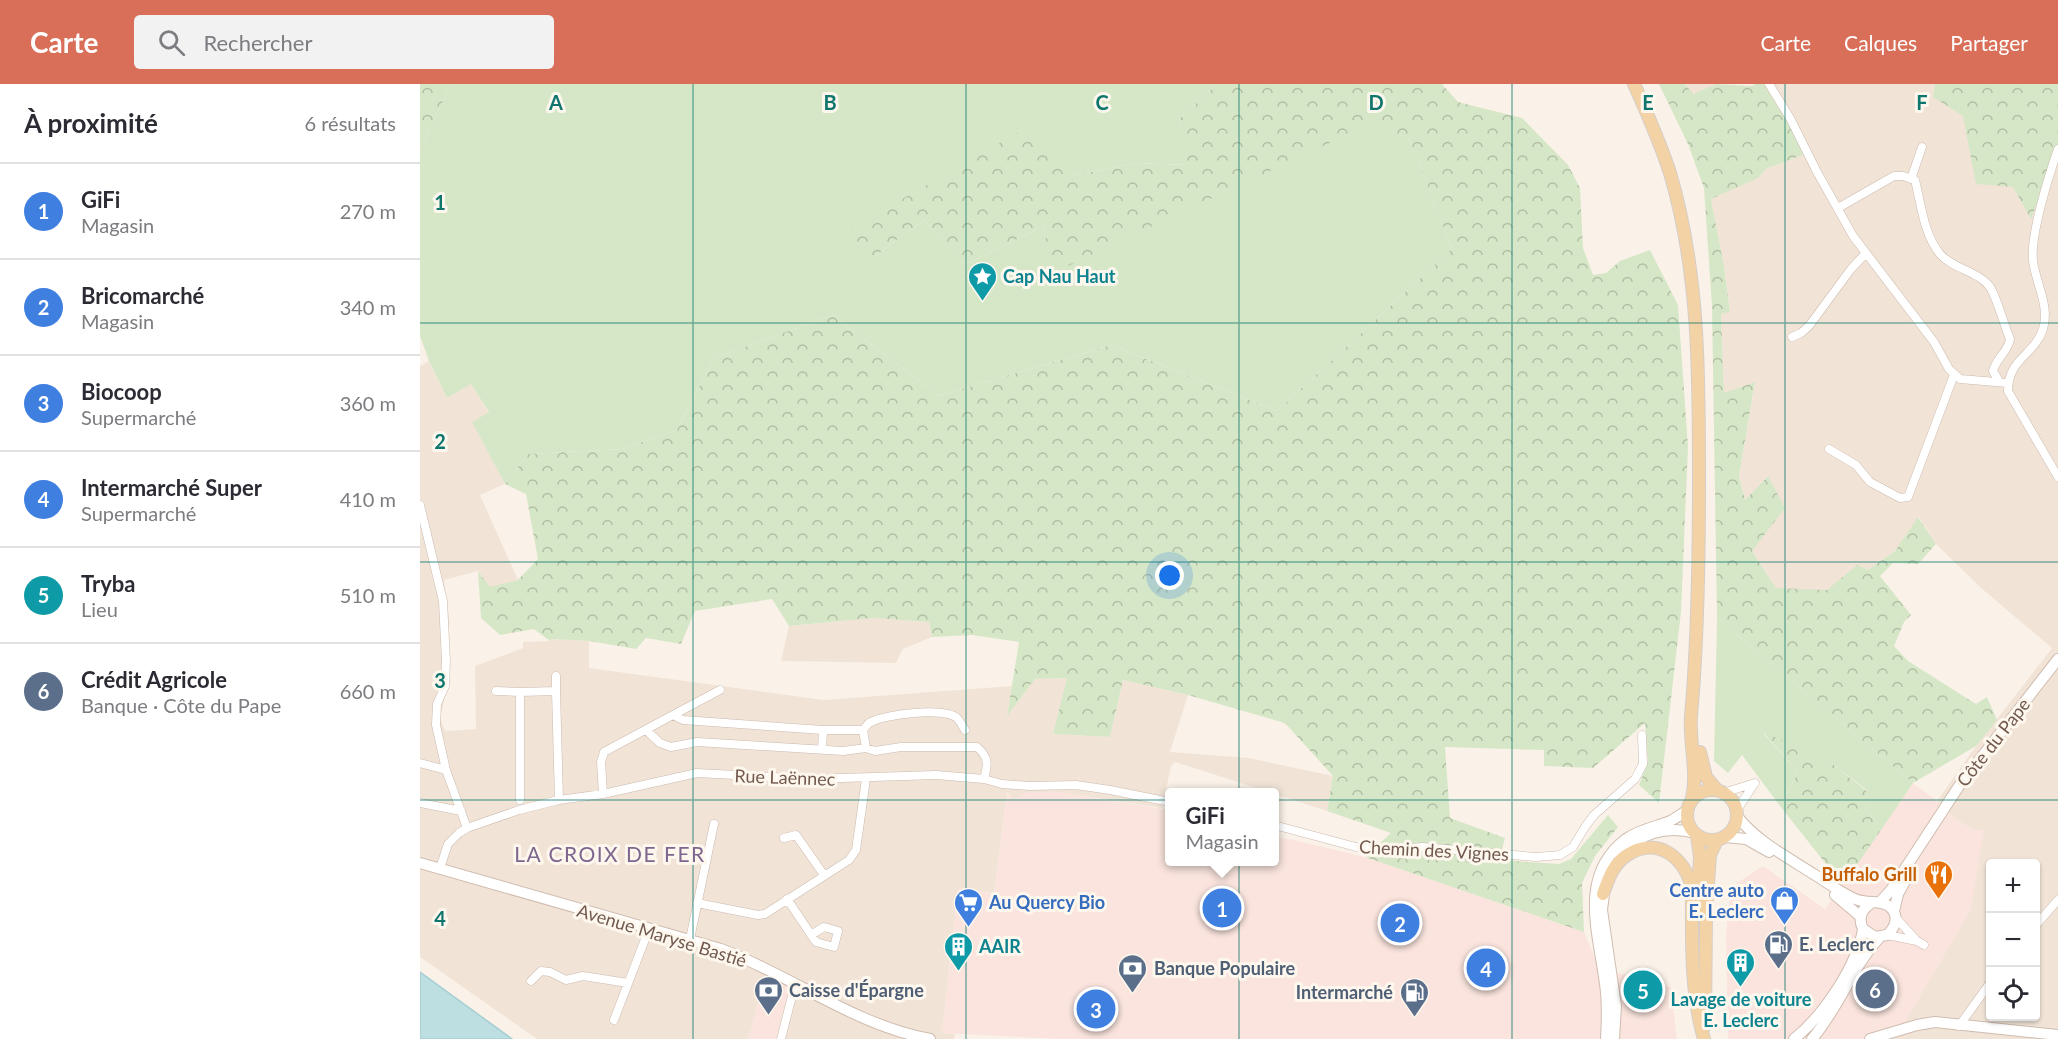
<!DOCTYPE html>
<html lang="fr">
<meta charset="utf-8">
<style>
:root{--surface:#fff;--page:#f2f2f3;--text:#2b2b33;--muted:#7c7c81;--line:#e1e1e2;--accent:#d96f58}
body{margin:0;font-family:Lato,sans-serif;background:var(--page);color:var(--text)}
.controls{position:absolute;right:18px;bottom:18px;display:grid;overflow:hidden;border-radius:6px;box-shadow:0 2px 4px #0004}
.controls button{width:54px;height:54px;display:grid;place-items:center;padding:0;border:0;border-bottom:2px solid var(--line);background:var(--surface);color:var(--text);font:30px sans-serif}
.you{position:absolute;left:750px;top:492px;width:21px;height:21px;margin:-15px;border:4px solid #fff;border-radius:50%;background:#1a73e8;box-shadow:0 0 0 9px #1a73e833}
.badge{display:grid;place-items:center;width:39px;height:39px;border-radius:50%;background:var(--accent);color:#fff;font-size:20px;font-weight:700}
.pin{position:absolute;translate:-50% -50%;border:3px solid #fff;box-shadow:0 2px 6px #0006}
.popup{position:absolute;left:745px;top:704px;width:114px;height:78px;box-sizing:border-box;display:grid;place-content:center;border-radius:6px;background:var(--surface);filter:drop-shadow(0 2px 4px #0005);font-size:20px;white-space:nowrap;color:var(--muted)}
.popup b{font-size:22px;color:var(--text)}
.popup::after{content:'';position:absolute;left:50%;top:100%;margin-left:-12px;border:12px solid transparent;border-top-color:var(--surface)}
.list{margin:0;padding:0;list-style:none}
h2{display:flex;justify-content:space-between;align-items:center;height:78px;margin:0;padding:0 24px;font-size:26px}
h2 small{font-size:20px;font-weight:400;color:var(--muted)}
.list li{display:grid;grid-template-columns:39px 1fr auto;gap:18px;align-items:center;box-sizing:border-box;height:96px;padding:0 24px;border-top:2px solid var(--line)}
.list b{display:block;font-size:22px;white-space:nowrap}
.list p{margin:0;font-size:20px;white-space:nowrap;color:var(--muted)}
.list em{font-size:20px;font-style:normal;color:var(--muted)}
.icon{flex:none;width:33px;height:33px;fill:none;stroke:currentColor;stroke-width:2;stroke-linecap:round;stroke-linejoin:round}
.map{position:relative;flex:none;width:1638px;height:955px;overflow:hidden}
header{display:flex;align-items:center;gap:36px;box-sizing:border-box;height:84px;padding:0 30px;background:var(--accent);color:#fff}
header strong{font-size:28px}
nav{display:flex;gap:33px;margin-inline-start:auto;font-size:21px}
.search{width:420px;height:54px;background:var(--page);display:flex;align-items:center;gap:15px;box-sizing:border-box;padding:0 21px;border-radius:6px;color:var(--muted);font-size:22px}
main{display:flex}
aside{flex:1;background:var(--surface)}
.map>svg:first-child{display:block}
</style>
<header>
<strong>Carte</strong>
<div class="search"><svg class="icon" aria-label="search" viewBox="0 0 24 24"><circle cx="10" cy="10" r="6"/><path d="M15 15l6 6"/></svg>Rechercher</div>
<nav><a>Carte</a><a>Calques</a><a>Partager</a></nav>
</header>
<main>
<aside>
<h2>À proximité<small>6 résultats</small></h2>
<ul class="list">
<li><span class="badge" style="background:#3f7fe0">1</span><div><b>GiFi</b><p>Magasin</p></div><em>270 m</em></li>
<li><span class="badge" style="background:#3f7fe0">2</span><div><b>Bricomarché</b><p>Magasin</p></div><em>340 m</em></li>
<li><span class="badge" style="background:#3f7fe0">3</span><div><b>Biocoop</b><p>Supermarché</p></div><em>360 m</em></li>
<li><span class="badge" style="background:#3f7fe0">4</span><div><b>Intermarché Super</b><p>Supermarché</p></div><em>410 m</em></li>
<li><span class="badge" style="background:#0f9aa8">5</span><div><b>Tryba</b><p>Lieu</p></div><em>510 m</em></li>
<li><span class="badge" style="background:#5c6f8a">6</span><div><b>Crédit Agricole</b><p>Banque · Côte du Pape</p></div><em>660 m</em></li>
</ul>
</aside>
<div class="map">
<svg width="1638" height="955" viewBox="0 0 1638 955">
<defs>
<pattern id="forest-crowns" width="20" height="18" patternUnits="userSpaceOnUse" patternTransform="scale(1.5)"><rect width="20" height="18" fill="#d6e7c7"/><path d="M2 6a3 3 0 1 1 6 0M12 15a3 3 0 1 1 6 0" fill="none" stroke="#b2bea4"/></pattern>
</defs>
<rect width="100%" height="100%" fill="#faf2e8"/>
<path fill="#f1e4d7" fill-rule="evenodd" d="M1265,0H1296L1273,10Z
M1344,0H1638V955H1466L1564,746H1553L1534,734L1517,717L1556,662L1632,564L1561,504L1516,460L1499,433L1475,467L1448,486L1437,482L1407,507L1356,504L1332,467L1348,392L1325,416L1319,392L1335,299L1304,310L1301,230L1310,227L1304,182L1291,115L1337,94L1346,85L1385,70L1368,35ZM1570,780H1616V932H1570Z
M9,277L27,314L51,299L69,329L53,338L85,400L60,411L98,496L70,504L58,487L24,496L29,534V597L20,634L25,647L56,645L55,582L103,564V558L130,557V555L169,557V584L404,616L592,602L587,631L615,595L648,594L633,650L690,653L703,596L768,611L750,668L829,674L913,692L907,727L855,710L854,708H849L755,678L751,682L742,724L638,708H607L594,717L587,708L574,809L538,805L522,949L535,950L534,955H356L369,905L345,894L328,955H117L0,873V282Z
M453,534L509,538L512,553L483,565L476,579L361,577L369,542Z"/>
<path fill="#fae4dd" d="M1493,699L1517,717L1534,734L1553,746H1564L1551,826L1478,950L1465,955H1308L1306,852L1311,803L1343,782L1405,825Z
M607,708H638L749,726L750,778H854L855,753L874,756L945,773L1164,848L1179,884L1251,903L1257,955H640L522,949L538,805L574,809L587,709L594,717Z
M345,893L369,905L356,955H328Z"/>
<path fill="#d6e7c7" d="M31,0H797L759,35L767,81L716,79L656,91L606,45L451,175L504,136L544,181L624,142L632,189L950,39L989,54L1032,165L857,327L691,261L519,312L413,231L294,274L257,346L202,365L108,370L85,400L52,338L69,328L51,300L27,314L9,277L0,252V67Z
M1297,534L1493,699L1463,743L1445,727L1448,707L1414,681L1343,649L1378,688L1360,722L1322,671L1308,689L1294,677Z"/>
<path fill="url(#forest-crowns)" d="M0,0H31L0,67Z
M797,0H1022L1038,18L1102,34L1148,81L1160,104L1163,164L1173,191L1186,189L1200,177L1230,166L1258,221L1268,363L1261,528L1239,719L1219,701L1228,677L1225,639L1173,684L1124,682V666L1025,663L1030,734L1085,754L1079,776L1139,780L1151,775L1188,731L1198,743L1175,772L1162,799L1164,848L945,773L971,749L907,727L913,692L865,639L768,611L703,596L690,653L633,650L647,594L615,595L587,632L599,558L552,551L512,553L509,538L453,534L369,542L352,515L275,527L261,560L226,554L216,565L169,557L131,555L130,557L114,545L80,551L61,534L58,487L70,503L98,496L118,475L106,410L85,400L108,370L202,365L257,346L294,274L413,231L519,312L691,261L857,327L1032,165L989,54L950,40L631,190L624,142L544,181L504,136L451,175L428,146L606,44L656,91L716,79L766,81L759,35Z
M1239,0H1265L1273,10L1296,0L1332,2L1335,0H1344L1368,35L1385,70L1346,85L1338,94L1291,115L1304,182L1310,228L1301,230L1304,309L1335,298L1319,392L1325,416L1348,392L1365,424L1332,467L1356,504L1407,506L1437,481L1448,486L1475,467L1498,433L1516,460L1498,480L1473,479L1460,492L1491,531L1484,538L1474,562L1488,577L1556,620L1567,613L1577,636L1556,662L1493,699L1297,534L1292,222L1284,104L1268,60Z
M1515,0H1638V60L1634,75L1611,135L1593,103L1556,100L1543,32L1513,13Z
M1342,647L1414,681L1448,708L1445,727L1463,743L1426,797L1406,780L1360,722L1378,688Z"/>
<path fill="#bedfe2" stroke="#a5ced3" stroke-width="1.5" d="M0,888L92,955H0Z"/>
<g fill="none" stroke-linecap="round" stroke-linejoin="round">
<defs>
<path id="street" d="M1349,0L1370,34L1397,88L1433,152L1514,258L1529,285L1540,295L1588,299
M1638,65C1629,91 1610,151 1613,177C1616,200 1630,222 1623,245C1615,271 1588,274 1588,307L1638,393
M1491,95L1502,63
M1418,124L1474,92H1483L1495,96C1501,120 1504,151 1520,170C1533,185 1558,187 1570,203C1577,214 1584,241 1590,255C1588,268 1576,274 1573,287L1579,297
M1372,253L1381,249L1389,242L1431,185L1445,170
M1409,365L1436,381L1450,398L1480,414L1488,413L1534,291
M0,421L23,517L26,577L25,602L17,620L16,641L26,686L47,744
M76,607L100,608
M136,607V592
M253,631L300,606
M226,646L240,659L251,663L277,658L423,667L446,664
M403,646H443
M545,646C543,643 540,637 537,634C524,623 464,630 449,639C447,641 445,644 443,646L446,664L455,667L481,663H557C569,673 568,681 564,695
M0,679L26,686
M1303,709L1335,699
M183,710L181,678L184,668L253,631L263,636L403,646L402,665
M100,716V608L136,607L139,716
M0,719L41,727
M1317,726L1334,700
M854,741L936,763L966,767L1002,763L1116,773L1140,771L1153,763L1165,743L1174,731L1215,695L1223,680L1222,651
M364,754L376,751L404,791
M20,784L28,760L39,749L47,744L99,726L139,716L183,710L277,689L390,695L516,691L564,695L582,700L610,702L656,701L690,706L750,718
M367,815L396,858L414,863L418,847L404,843L391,851
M277,819L338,831L345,830L429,776L436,766L446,695
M1476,834L1496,856
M1616,841L1638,816
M1467,851L1497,857L1504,861
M270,855L294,740
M111,897L121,887L130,888L146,896L163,892L208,899
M194,936L229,845
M1539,942L1570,899
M361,955L375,900"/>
<path id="secondary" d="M1317,732C1336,757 1369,774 1395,791C1408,799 1421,809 1435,815C1447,820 1463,816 1470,823C1480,832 1475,844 1467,851L1455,853L1443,845C1438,835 1441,826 1450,820
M1305,753L1326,755L1349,768
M1200,772C1218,749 1247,741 1275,749
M0,779L301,865C373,892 434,941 510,955
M1185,802L1182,826L1196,922L1194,955
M1415,811L1441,833
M1460,818L1471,806L1539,702L1638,575
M1474,827L1478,810L1489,790
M1186,955C1187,937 1188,919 1185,900C1179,850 1157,792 1206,755C1219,746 1234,743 1248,738C1255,735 1261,730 1268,726
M1374,955C1403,932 1437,882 1443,845
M1392,955C1419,924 1432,883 1460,853
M1450,955L1497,941L1515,938L1638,951"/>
<path id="primary" d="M1214,0C1227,29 1240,58 1250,89C1280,190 1279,295 1279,400C1279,478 1278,555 1271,632C1269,662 1279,689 1271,718
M1280,668L1286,693L1297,706
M1267 731a25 25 0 1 1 50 0a25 25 0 1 1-50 0Z
M1277,751L1280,773L1278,813
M1183,810C1188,796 1193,780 1207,771C1237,751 1266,774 1272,805C1272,856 1270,906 1284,955
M1285,942L1286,828L1290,771L1297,756"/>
</defs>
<use href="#street" stroke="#ccbaaf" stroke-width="9"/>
<use href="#secondary" stroke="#d0bcaf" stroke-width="12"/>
<use href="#primary" stroke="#d5cdca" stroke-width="14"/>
<use href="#street" stroke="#fff" stroke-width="8"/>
<use href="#secondary" stroke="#fff" stroke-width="10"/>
<use href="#primary" stroke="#f3d3a6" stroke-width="12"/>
</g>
<path fill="none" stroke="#0f766e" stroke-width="1.5" stroke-opacity="0.55" d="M273,0V955M546,0V955M819,0V955M1092,0V955M1365,0V955M0,239H1638M0,478H1638M0,716H1638"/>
<defs>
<symbol id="sight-pin" viewBox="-11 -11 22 30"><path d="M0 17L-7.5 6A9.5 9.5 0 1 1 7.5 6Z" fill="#0f9aa8" stroke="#fdf7ee"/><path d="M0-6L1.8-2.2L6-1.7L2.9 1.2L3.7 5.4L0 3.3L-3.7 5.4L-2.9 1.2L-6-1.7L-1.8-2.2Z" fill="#fff"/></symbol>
<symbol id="restaurant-pin" viewBox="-11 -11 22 30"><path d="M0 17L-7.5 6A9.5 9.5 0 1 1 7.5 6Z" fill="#e8710a" stroke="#fdf7ee"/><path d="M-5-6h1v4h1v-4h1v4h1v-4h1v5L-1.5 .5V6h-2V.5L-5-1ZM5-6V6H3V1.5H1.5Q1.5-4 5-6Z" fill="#fff"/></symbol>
<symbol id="shop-pin" viewBox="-11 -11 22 30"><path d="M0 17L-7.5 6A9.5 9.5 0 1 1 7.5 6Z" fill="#3f7fe0" stroke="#fdf7ee"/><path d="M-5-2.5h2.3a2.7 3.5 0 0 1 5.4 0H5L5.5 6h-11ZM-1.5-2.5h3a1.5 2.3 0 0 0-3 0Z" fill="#fff"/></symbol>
<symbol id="supermarket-pin" viewBox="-11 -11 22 30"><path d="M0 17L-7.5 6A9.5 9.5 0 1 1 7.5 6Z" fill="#3f7fe0" stroke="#fdf7ee"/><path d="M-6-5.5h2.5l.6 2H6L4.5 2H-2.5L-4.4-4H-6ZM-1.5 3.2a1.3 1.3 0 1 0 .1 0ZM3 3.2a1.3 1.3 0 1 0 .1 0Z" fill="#fff"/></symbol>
<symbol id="fuel-pin" viewBox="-11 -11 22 30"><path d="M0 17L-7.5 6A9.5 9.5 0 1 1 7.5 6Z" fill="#5c6f8a" stroke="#fdf7ee"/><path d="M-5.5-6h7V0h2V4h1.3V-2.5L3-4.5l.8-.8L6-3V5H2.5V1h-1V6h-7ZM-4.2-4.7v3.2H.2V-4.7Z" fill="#fff"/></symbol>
<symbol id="building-pin" viewBox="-11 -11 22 30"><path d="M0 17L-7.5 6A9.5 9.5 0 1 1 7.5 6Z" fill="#0f9aa8" stroke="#fdf7ee"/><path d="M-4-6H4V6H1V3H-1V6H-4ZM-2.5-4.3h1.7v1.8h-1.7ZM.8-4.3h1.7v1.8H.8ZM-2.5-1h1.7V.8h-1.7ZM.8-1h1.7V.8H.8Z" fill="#fff"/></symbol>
<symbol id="bank-pin" viewBox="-11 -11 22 30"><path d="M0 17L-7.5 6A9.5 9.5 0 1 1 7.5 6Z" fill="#5c6f8a" stroke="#fdf7ee"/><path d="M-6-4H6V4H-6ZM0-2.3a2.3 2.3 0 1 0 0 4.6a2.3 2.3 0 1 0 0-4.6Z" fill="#fff"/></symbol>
</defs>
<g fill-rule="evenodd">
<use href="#sight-pin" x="546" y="176" width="33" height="45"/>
<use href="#restaurant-pin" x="1502" y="774" width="33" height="45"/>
<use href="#shop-pin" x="1348" y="800" width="33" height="45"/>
<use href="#supermarket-pin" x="532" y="802" width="33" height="45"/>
<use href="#fuel-pin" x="1342" y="844" width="33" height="45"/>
<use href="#building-pin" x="522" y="846" width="33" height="45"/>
<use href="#building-pin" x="1304" y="862" width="33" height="45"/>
<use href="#bank-pin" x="696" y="868" width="33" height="45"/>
<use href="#bank-pin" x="332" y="890" width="33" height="45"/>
<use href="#fuel-pin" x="978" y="892" width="33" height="45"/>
</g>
<g text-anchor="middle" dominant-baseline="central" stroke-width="6" stroke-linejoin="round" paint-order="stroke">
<g font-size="18" font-weight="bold" fill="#0d838f" stroke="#fdf7ee" text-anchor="start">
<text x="583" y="192">Cap Nau Haut</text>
<text x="559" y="862">AAIR</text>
<text x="1321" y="915" text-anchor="middle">Lavage de voiture<tspan x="1321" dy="21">E. Leclerc</tspan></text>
</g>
<g font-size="18" fill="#72594e" stroke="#fdf7ee">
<text transform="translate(1573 658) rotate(-52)">Côte du Pape</text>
<text transform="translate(365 693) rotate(2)">Rue Laënnec</text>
<text transform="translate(1014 766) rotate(3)">Chemin des Vignes</text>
<text transform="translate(242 851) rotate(17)">Avenue Maryse Bastié</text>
</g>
<g font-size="18" font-weight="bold" fill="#c56008" stroke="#fdf7ee" text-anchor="end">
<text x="1497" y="790">Buffalo Grill</text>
</g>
<g font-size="18" font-weight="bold" fill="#366cbe" stroke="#fdf7ee" text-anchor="end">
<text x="1344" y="806">Centre auto<tspan x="1344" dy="21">E. Leclerc</tspan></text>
<text x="569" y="818" text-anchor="start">Au Quercy Bio</text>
</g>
<g font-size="18" font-weight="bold" fill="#4e5e75" stroke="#fdf7ee" text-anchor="start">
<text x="1379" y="860">E. Leclerc</text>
<text x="734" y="884">Banque Populaire</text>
<text x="369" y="906">Caisse d'Épargne</text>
<text x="973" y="908" text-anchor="end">Intermarché</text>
</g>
<g font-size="21" letter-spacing="1.5" fill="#7e668e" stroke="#fdf7ee">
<text x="190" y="769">LA CROIX DE FER</text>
</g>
</g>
<g font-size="20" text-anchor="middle" font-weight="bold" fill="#0f766e" stroke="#fdf7ee" stroke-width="6" stroke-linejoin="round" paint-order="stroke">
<text x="136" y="26">A</text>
<text x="410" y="26">B</text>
<text x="682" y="26">C</text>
<text x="956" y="26">D</text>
<text x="1228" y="26">E</text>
<text x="1502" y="26">F</text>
<text x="20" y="126">1</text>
<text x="20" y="365">2</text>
<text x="20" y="604">3</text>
<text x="20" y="842">4</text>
</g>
</svg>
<div class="controls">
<button>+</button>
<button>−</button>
<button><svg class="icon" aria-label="locate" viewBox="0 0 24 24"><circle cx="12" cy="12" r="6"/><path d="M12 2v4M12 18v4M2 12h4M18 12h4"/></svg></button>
</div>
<div class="you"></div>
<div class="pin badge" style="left:802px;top:824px;background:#3f7fe0">1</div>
<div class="popup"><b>GiFi</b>Magasin</div>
<div class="pin badge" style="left:980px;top:839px;background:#3f7fe0">2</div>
<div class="pin badge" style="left:676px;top:925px;background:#3f7fe0">3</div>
<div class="pin badge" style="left:1066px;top:884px;background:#3f7fe0">4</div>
<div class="pin badge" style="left:1223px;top:906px;background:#0f9aa8">5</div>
<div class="pin badge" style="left:1455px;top:905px;background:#5c6f8a">6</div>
</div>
</main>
